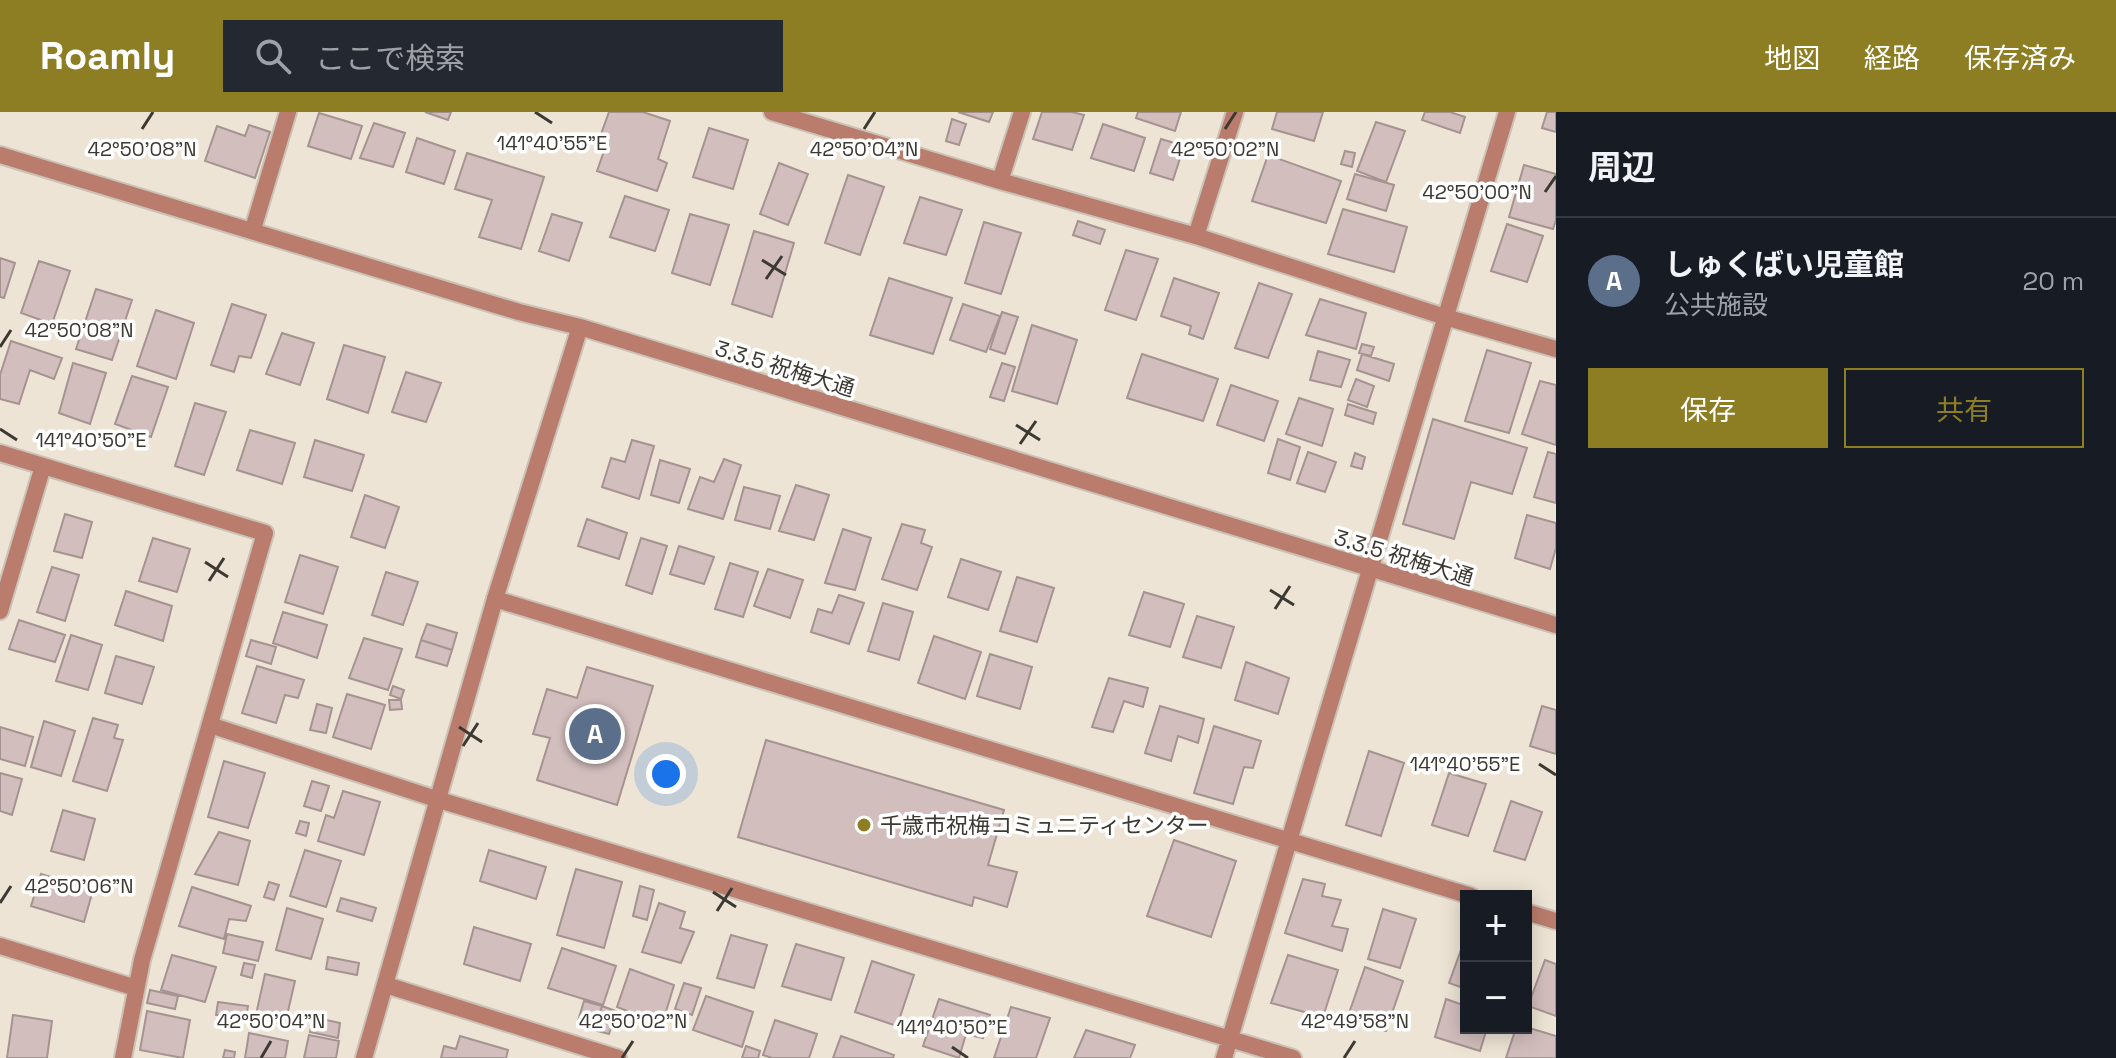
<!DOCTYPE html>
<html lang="ja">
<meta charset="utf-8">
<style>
:root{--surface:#171b24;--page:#242831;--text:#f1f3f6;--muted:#9ea1a6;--line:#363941;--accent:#8d7d23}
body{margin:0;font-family:"Space Grotesk","Noto Sans JP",sans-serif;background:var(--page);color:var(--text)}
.controls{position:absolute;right:24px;bottom:24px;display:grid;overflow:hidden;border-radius:0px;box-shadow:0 4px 20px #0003}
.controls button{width:72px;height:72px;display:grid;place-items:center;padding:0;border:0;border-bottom:2px solid var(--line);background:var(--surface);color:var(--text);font:40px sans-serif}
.you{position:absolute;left:666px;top:662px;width:28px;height:28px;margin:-20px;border:6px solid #fff;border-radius:50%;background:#1a73e8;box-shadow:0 0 0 12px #1a73e833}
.badge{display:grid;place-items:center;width:52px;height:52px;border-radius:50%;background:var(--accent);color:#fff;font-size:26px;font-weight:700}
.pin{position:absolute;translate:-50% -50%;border:4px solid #fff;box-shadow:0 2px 8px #0006}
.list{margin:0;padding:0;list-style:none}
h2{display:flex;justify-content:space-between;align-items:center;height:104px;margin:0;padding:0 32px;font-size:34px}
h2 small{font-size:26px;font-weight:400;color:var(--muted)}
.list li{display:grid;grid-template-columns:52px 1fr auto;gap:24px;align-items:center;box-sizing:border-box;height:128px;padding:0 32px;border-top:2px solid var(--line)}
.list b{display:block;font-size:30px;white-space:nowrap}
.list p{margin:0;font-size:26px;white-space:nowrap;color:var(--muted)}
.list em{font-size:26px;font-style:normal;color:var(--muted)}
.actions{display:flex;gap:16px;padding:24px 32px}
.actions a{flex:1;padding:18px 0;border:2px solid var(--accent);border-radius:0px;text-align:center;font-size:28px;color:var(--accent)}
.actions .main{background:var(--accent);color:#fff}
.icon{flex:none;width:44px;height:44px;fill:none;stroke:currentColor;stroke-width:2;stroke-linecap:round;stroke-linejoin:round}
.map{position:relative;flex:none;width:1556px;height:946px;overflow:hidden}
header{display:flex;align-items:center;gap:48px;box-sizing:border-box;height:112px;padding:0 40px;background:var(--accent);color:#fff}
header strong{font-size:38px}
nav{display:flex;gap:44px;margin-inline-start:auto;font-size:28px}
.search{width:560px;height:72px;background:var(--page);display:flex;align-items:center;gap:20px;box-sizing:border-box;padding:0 28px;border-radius:0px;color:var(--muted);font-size:30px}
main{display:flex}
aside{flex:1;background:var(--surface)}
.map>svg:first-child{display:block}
</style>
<header>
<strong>Roamly</strong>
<div class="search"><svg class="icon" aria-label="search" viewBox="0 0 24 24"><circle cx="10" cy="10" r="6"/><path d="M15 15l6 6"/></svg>ここで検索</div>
<nav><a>地図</a><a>経路</a><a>保存済み</a></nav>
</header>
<main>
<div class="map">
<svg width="1556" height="946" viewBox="0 0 1556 946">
<rect width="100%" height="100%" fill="#ede4d5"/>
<path fill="#d2bebd" stroke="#a59391" stroke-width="2" d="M425,0H451L448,8Z
M609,0H643L670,9L658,47L667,51L657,79L597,59L604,39L596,36Z
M958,0H993L989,10Z
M1042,0H1072L1084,3L1072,38L1033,27Z
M1138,0H1181L1175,19L1136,6Z
M1277,0H1323L1314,29L1272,17Z
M1425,0H1450L1465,5L1460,21L1422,8Z
M1547,0H1556V20L1542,16Z
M319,1L362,14L351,47L308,34Z
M952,7L966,12L959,33L946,29Z
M1376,10L1405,19L1386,70L1357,59Z
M374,11L405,21L393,55L360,46Z
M1103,12L1145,26L1134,59L1091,46Z
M249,13L270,20L255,66L205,49L217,14L245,24Z
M709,16L748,28L733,77L693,65Z
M417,26L455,39L444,72L406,60Z
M1161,27L1184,34L1173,68L1150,61Z
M1345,39L1355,41L1352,55L1341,52Z
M467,41L544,65L521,137L479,125L492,88L455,77Z
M1268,43L1341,69L1326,111L1252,89Z
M779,51L808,62L788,113L760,102Z
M1524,53L1556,62V108L1553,117L1509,105Z
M1355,62L1394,73L1386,99L1347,87Z
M848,63L884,75L860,143L825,131Z
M625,84L669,98L655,139L610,125Z
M920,85L962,98L946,143L904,131Z
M1343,97L1407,115L1394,160L1328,142Z
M552,102L582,111L569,149L539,139Z
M690,102L729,113L710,173L672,161Z
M1078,109L1105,118L1100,132L1073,123Z
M984,110L1021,121L1001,182L965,171Z
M1507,112L1543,124L1527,170L1491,159Z
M754,119L794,131L772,205L732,192Z
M1126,138L1158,147L1136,208L1105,198Z
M0,146L15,151L4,186L0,185Z
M39,149L70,159L52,212L21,201Z
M889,166L952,186L933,242L870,223Z
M1174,166L1219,181L1203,227L1189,222L1191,214L1161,204Z
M1259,171L1292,182L1268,246L1235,236Z
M96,177L132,188L112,248L76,237Z
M1320,187L1366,201L1356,237L1306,223Z
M232,192L266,203L251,246L239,244L234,260L211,253Z
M963,192L1000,204L986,240L950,228Z
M156,198L194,211L176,267L137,254Z
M1002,200L1018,205L1005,242L990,237Z
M1032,213L1077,228L1057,292L1012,279Z
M282,221L314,231L300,273L266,262Z
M11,229L62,246L54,267L30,258L19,292L0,287V263Z
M1362,232L1374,235L1371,244L1359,241Z
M344,233L385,245L368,301L327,287Z
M1487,238L1531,251L1509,321L1465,309Z
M1318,239L1350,248L1341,275L1310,268Z
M1142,242L1218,267L1203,309L1127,286Z
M1362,242L1394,252L1389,269L1357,258Z
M73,251L106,261L90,312L59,301Z
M1002,251L1015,255L1004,289L990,285Z
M406,260L441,271L426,310L392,300Z
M132,264L168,275L151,325L115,312Z
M1356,267L1374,274L1367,295L1348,288Z
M1540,269L1556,273V333L1522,322Z
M1231,273L1278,289L1264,329L1217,313Z
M1299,286L1333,297L1322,334L1286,322Z
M195,291L226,300L204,363L175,354Z
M1348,292L1376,301L1373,312L1345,303Z
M1433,307L1527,336L1512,382L1471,370L1454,427L1403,412Z
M250,318L295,331L282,372L237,358Z
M1278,327L1300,335L1290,368L1268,361Z
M315,328L364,343L352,379L304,365Z
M632,328L654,334L639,387L602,375L611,346L625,350Z
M1308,340L1336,350L1325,380L1297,371Z
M1548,340L1556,342V391L1534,385Z
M1355,341L1365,345L1362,357L1351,354Z
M724,347L741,353L723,407L688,397L700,365L714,370Z
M660,348L690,357L679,391L651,383Z
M796,373L829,383L814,428L779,419Z
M744,375L780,384L770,417L735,408Z
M365,383L399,395L385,436L351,425Z
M65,402L92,410L82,446L54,439Z
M1527,403L1556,411V436L1550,457L1515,446Z
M587,407L627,421L619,447L578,434Z
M902,412L925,418L921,431L932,435L917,478L882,467Z
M843,417L871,426L855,478L825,471Z
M153,426L190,437L177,480L139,469Z
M641,426L667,434L652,482L626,473Z
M679,434L714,445L704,472L670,462Z
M300,443L338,455L323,502L285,490Z
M961,447L1001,460L988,498L948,485Z
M730,451L758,460L743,505L715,497Z
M52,455L79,463L65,509L37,500Z
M768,457L803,468L790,506L754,494Z
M386,460L418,470L403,513L372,503Z
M1017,465L1054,476L1037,530L1000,519Z
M126,479L172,494L163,529L115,513Z
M1144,480L1184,492L1170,535L1129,523Z
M839,483L864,491L849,532L811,520L818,497L832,501Z
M883,491L913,500L899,548L868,539Z
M283,500L327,513L317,546L273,531Z
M1197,504L1234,515L1221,556L1183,545Z
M19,508L65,523L55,550L9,537Z
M427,512L457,521L452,538L421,528Z
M71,523L102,533L88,578L56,569Z
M934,524L981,540L965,587L918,571Z
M364,526L402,537L388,578L349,566Z
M251,528L276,535L271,552L246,544Z
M421,528L452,538L447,554L416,545Z
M990,542L1032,555L1020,597L977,584Z
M116,544L154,555L142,592L105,581Z
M1246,550L1289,566L1278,602L1235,588Z
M257,554L304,568L298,586L285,583L276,611L242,601Z
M587,555L653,574L617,693L537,668L550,626L533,622L547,577L577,586Z
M1109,566L1148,576L1143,595L1124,589L1113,620L1092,615Z
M393,574L404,578L401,587L390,583Z
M347,582L385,593L371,637L333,625Z
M389,588H401L402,597L390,598Z
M317,592L332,596L326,621L310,618Z
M1160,594L1204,607L1198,631L1178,624L1171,649L1145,641Z
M1542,594L1556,598V642L1530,634Z
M93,606L118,613L114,626L123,628L107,679L73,669Z
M44,609L75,619L61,664L31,655Z
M1214,614L1261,629L1253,656L1244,655L1233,692L1194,681Z
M0,615L33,625L25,654L0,647Z
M766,628L1004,698L988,753L1017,760L1007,795L974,785L972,794L738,725Z
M1369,639L1404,651L1381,724L1346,713Z
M224,649L265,661L248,716L208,705Z
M0,661L22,667L12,703L0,699Z
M1449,661L1486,672L1468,724L1432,713Z
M312,669L329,674L321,699L304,694Z
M343,679L380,690L364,743L318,729L326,703L334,706Z
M1511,689L1542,700L1525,748L1494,739Z
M63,698L95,707L84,748L51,739Z
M300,709L309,711L306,724L296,721Z
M219,720L250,729L238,773L195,762Z
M1174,728L1236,749L1211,825L1147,804Z
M305,738L341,749L326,795L290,784Z
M489,738L546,755L536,787L480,769Z
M576,757L622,770L604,836L557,823Z
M41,762L93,778L84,810L31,794Z
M1303,767L1325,772L1322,784L1341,788L1332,814L1348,817L1342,839L1285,821Z
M269,770L279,773L274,788L264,785Z
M640,774L654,778L647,808L633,804Z
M192,775L251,794L246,809L229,807L224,827L179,814Z
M341,786L376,796L372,809L337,799Z
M659,791L685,800L680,816L694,820L681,851L642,840Z
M287,796L323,807L311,847L276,838Z
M1383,797L1416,807L1400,856L1368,847Z
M474,815L531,832L520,869L464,852Z
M227,822L263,830L258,849L223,841Z
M731,823L767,833L754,876L717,866Z
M1466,824V877L1449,871Z
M796,832L844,846L831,888L782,874Z
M562,836L616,854L603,893L548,876Z
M172,843L216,855L205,890L161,878Z
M1288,843L1338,858L1323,905L1271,891Z
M328,845L359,851L357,863L326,857Z
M1545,848L1556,852V904L1528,894Z
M872,849L914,863L897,914L855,900Z
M244,851L255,853L252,866L241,863Z
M1365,855L1403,869L1386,919L1347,907Z
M630,857L674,873L662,913L617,895Z
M265,862L295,869L285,912L255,907Z
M684,871L701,876L692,903L675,897Z
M150,878L178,884L175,897L147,891Z
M706,884L753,900L742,935L693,918Z
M939,887L990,903L983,926L966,922L959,946L923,934Z
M1446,887L1466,894V916H1487L1480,939L1435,925Z
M584,889L602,894L594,918L577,912Z
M218,890L248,894L246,907L216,903Z
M602,894L616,899L609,922L594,918Z
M1011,895L1050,906L1036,946H994Z
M147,899L190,908L183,946L140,938Z
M13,903L52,909L47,946H7Z
M313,905L340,911L338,926L310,920Z
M775,908L817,922L809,946H772L763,943Z
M1526,915L1556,924V946H1506L1516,916Z
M1086,918L1135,933L1130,946H1074Z
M249,921L288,929L285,946H245Z
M309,923L339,929L336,946H304Z
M460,924L508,938L506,946H441L444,934L456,937Z
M841,924L894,943L893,946H833Z
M746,934L760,939L758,946H742Z
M225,938L235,940L234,946H223Z"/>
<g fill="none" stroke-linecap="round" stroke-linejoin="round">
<defs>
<path id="minor" d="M772,0L1000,69L1196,124L1445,205L1556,237
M1000,69L1022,0
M253,117L288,0
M1196,124L1235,0
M0,341L265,421L142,848L123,946
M495,487L1471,784
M0,499L43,354
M210,613L439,688L1293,946
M1526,800L1556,809
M0,834L136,876
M386,873L618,946
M1224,946L1507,0"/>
<path id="tertiary" d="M0,43L519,200L580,215L1556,513
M364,946L495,487L580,215"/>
</defs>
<use href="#minor" stroke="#cac2b5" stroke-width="20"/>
<use href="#tertiary" stroke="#cac2b5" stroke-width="20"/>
<use href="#minor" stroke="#b97c6d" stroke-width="16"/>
<use href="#tertiary" stroke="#b97c6d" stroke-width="16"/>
</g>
<path fill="none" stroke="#3c3933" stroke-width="3" d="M535,0L552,11M142,17L153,0M864,17L875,0M1225,17L1236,0M1545,80L1556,64M762,148L786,163M766,167L782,144M0,235L11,218M1016,313L1040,328M0,317L17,328M1020,332L1036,309M205,450L228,465M209,469L224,446M1270,478L1294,493M1275,497L1290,474M459,615L482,630M463,634L478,611M1539,652L1556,663M713,780L736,795M0,791L11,774M717,799L732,776M952,935L968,946M261,946L271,929M622,946L633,929M1344,946L1355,929"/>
<circle fill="#8d7d23" stroke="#fff" stroke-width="3" cx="864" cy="713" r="8"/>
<g text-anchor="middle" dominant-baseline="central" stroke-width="7" stroke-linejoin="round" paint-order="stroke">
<g font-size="22" fill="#3c3933" stroke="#fff">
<text transform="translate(785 256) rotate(17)">3.3.5 祝梅大通</text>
<text transform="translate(1404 445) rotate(17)">3.3.5 祝梅大通</text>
</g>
<g font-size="22" fill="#3c3933" stroke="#fff" text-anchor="start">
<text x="880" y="713">千歳市祝梅コミュニティセンター</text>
</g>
</g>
<g font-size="20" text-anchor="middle" fill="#3c3933" stroke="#fff" stroke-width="7" stroke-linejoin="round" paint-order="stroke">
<text x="552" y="38">141°40'55"E</text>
<text x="142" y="44">42°50'08"N</text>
<text x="864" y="44">42°50'04"N</text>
<text x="1225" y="44">42°50'02"N</text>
<text x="1477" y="87">42°50'00"N</text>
<text x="79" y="225">42°50'08"N</text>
<text x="91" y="335">141°40'50"E</text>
<text x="1465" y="659">141°40'55"E</text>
<text x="79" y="781">42°50'06"N</text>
<text x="271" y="916">42°50'04"N</text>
<text x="633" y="916">42°50'02"N</text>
<text x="1355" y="916">42°49'58"N</text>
<text x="952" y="922">141°40'50"E</text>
</g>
</svg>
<div class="controls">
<button>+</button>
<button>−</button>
</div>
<div class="you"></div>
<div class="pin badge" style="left:595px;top:622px;background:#5c6f8a">A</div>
</div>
<aside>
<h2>周辺<small></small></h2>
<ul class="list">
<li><span class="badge" style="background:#5c6f8a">A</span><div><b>しゅくばい児童館</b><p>公共施設</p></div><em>20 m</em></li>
</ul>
<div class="actions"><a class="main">保存</a><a>共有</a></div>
</aside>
</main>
